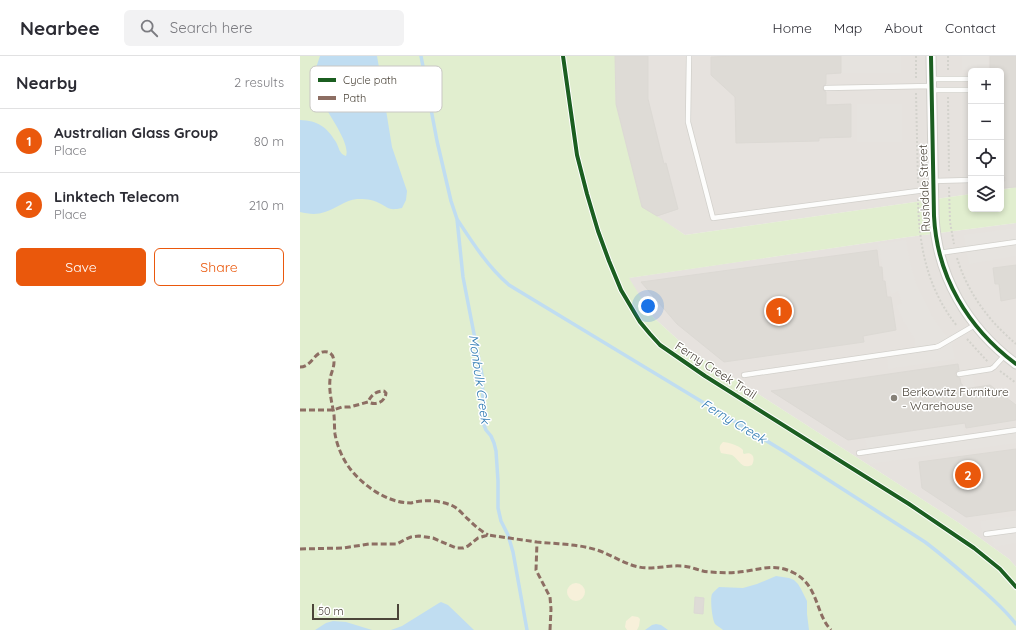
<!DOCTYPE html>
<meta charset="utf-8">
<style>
:root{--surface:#fff;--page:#f2f2f3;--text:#2b2b33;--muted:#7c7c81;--line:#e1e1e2;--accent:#ea580c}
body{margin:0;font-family:Quicksand,sans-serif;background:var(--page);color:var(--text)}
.controls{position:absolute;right:12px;top:12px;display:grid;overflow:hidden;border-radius:6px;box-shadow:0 2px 6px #0003}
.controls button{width:36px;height:36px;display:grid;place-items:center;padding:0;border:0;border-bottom:1px solid var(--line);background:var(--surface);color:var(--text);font:20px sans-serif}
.scale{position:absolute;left:12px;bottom:10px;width:87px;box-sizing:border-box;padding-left:4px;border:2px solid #4b4439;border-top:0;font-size:11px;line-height:14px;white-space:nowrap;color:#4b4439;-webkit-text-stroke:3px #fff;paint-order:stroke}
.you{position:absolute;left:348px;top:250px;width:14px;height:14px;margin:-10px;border:3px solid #fff;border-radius:50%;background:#1a73e8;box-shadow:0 0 0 6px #1a73e833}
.badge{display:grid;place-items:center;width:26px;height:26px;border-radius:50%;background:var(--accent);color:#fff;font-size:13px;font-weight:700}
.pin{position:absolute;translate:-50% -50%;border:2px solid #fff;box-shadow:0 1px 4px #0006}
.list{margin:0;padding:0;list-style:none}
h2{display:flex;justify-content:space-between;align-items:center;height:52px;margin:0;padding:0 16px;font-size:17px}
h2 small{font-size:13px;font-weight:400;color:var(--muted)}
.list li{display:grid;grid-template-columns:26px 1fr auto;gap:12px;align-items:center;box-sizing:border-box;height:64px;padding:0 16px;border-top:1px solid var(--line)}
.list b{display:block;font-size:15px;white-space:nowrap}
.list p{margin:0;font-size:13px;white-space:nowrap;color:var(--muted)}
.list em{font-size:13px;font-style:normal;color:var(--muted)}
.actions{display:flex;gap:8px;padding:12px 16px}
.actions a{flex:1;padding:9px 0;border:1px solid var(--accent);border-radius:6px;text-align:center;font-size:14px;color:var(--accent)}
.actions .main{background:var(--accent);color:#fff}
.icon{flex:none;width:22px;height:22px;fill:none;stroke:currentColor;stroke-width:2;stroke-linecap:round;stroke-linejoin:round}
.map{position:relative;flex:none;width:716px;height:574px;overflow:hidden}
header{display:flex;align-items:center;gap:24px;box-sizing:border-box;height:56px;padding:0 20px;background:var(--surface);border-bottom:1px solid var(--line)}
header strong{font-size:19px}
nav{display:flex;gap:22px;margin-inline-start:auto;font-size:14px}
.search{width:280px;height:36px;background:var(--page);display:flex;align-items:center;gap:10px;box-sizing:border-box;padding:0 14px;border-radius:6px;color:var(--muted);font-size:15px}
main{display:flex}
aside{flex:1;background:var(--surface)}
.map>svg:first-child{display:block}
</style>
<header>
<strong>Nearbee</strong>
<div class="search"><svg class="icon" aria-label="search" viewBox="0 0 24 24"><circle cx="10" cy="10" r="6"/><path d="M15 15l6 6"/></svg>Search here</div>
<nav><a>Home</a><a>Map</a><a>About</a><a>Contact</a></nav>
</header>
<main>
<aside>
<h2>Nearby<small>2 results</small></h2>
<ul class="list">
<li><span class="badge">1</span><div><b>Australian Glass Group</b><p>Place</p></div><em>80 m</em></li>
<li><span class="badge">2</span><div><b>Linktech Telecom</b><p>Place</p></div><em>210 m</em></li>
</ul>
<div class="actions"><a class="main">Save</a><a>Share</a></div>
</aside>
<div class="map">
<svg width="716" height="574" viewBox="0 0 716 574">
<rect width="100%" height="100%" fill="#f4f2ee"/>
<path fill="#e6e2de" d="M315,0H716V131L701,134V15H671V138L385,179L342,151L316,48Z
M716,167V511L709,503L659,467L388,293L353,261L328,222L608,181Z"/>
<path fill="#e1eecf" d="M0,0H315L316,48L342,150L385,179L671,138V153H701V134L716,131V167L608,181L329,222L353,261L388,293L659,467L709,503L716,511V574H0Z"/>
<path fill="#f7f0da" d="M423,386C428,386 440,390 443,394V397L444,398C452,395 456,401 452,409C441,414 439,403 432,399C429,398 424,398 421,397C419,392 419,390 423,386Z
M267 536a9 9 0 1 1 18 0a9 9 0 1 1-18 0Z
M332,560L338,561L340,563L339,570L337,574H327L325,571L326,565Z"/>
<path fill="#e6e3df" d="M541,0H601V17H541Z
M662,0H688V14H662Z
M662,36H671V80H663Z
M557,48H602V86H557Z
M663,81H671V137L664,138Z
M716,172V200L669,208L664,179Z
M606,184L611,210L617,230L631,258L642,274L652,286L655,303L588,313L586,296L615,292V284L603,265L596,250L602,247L598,235L591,238L584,219L578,188Z
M672,315L675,331L665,332L663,316Z
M663,368L665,380L716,373V387L570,408L565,382Z
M716,460V487L694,491L692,482L682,480L680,465Z"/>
<path fill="#c0ddf1" d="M20,0H77L81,23L92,91L107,135L106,144L102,152C89,155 89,152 79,147C72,143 64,143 57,143C45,144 36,153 25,156C17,159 8,158 0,156V64C18,65 26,70 36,86C39,91 39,98 46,100C51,87 26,55 20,42C18,38 16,32 15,27C13,18 17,9 20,0Z
M476,520L489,522L494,524L498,528L501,533L507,545V558L509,574H423C421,572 417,570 415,568C412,563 410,543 412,538C414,535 417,533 419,531L443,532L457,528Z
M141,546L148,549L174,574H91L102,570L139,547Z
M33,565L46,566L72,574H15L26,567Z
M356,568L361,569L368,574H345L352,569Z"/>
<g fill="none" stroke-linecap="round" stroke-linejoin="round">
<path stroke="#c0ddf1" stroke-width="3.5" d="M121,0L137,85L151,145L157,163L163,221L182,319L184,369L186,374L191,380L194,387L196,395L198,425V452L201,465L208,479L213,496L227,574
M157,163C172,186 188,211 209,229L485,396L625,486C641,498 656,511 671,524C687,538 703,551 716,568"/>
</g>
<path fill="#dedbd6" stroke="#dcd9d4" d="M315,0H348V43L364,108L366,107L378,153L357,160L342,151L316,48Z
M435,0H541V17L526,18V28L523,30L522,32L524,35L526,36V49L551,48V81L519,82V85L436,87L435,41L411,19V1Z
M690,0H716V131L702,132V127L705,125L706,123L704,120L702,119V114H701V15H690Z
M577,194L579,211H582L583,225H585L587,241H591L596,274L563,280L564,286L424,306L377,268L341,226Z
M716,209V242L701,245L699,228H695L693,212Z
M658,308L659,314L656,315L655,319L657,321L660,322L661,328H662L664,333L690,329L716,349V364L666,372L665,367L548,384L471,335Z
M716,393V454L666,461L622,432L619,406Z
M395,541L404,542L403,558L394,557Z"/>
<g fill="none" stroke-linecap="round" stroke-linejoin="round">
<defs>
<path id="lane" d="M389,0L388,66L413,162L633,133
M632,23H671
M526,32L632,30
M632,34H671
M701,123H702
M633,125L671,124
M639,197L716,186
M659,318L691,313L694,311L704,300
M444,319L636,291L639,290L675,269
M559,397L716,374
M686,478L716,474"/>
<path id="street" d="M631,0L634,160C637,221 668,272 716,308"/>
</defs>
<use href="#lane" stroke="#d2d0cb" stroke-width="6"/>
<use href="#street" stroke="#d2d0cb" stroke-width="11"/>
<path stroke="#d3d2cc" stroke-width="2" stroke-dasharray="2 2" stroke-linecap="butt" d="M616,0V23
M648,0V15
M616,37L618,127
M648,41L649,117
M649,131L650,166L654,188
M618,143C619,191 627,232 657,270
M657,202C665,228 678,249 696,269C702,275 709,282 716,288
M667,283L688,306
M700,315L716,327"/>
<use href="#lane" stroke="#fdfdfc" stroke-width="4.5"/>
<use href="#street" stroke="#fdfdfc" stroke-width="9"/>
<path stroke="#8d6e63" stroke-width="3" stroke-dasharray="6 3" stroke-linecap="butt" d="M0,311C13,311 14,293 28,296C32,297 34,302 34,306C34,312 31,317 30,323C29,334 31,343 33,353C35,361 34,370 35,378C37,390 43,404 51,414C65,431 88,447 111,447C115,446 119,445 123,445C133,444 144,446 153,450C159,453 164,460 169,464C175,470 181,475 188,479
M0,354H33L42,351H50L68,346C76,350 85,346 86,337L84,335C76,335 71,339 68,346
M0,493L43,492L69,488H97L104,484L111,481L119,480L133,482L156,492H163L168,490L178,482L188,479L237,486
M250,574L251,553L250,541L236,514L237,486C257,488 278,488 297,494C312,499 324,508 339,511C353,514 367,509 381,510C392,510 400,516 411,516C423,517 435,517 447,515C464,512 477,508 494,517C519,530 515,557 531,574"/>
<defs>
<path id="cycleway" d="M263,0L277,99L287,138L298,175L309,205L321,234L340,266L350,278L360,289L405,320L609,448L674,492L700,513L716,531
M631,0L634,160C637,221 668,272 716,308"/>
</defs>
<use href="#cycleway" stroke="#fff" stroke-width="6"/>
<use href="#cycleway" stroke="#1b5e20" stroke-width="4"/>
</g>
<circle fill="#868178" stroke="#fff" stroke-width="1.5" cx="594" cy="342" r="4"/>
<g text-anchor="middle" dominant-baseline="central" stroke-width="3" stroke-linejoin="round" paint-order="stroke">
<g font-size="12" fill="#4b4439" stroke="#fff">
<text transform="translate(624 132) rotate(-92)">Rushdale Street</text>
<text transform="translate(416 314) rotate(33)">Ferny Creek Trail</text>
</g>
<g font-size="12" fill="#4b4439" stroke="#fff" text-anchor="start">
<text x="602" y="335">Berkowitz Furniture<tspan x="602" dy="14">- Warehouse</tspan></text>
</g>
<g font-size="13" font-style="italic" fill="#2e7ab2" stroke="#fff">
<text transform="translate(180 323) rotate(82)">Monbulk Creek</text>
<text transform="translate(434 365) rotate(31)">Ferny Creek</text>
</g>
</g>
<rect x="10" y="10" width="132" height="46" rx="6" fill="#fff" stroke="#c9c7c4" stroke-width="1"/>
<rect x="18" y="22" width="18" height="4" fill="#1b5e20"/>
<rect x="18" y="40" width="18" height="4" fill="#8d6e63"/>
<g font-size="11" fill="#4b4439">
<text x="43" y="28">Cycle path</text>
<text x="43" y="46">Path</text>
</g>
</svg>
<div class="controls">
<button>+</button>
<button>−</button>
<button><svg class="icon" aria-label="locate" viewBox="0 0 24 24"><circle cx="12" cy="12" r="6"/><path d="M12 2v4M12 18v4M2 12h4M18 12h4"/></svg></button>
<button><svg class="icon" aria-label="layers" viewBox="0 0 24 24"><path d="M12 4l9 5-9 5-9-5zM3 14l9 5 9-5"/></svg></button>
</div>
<div class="scale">50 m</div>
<div class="you"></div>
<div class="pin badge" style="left:479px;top:255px">1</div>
<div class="pin badge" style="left:668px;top:419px">2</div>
</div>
</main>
